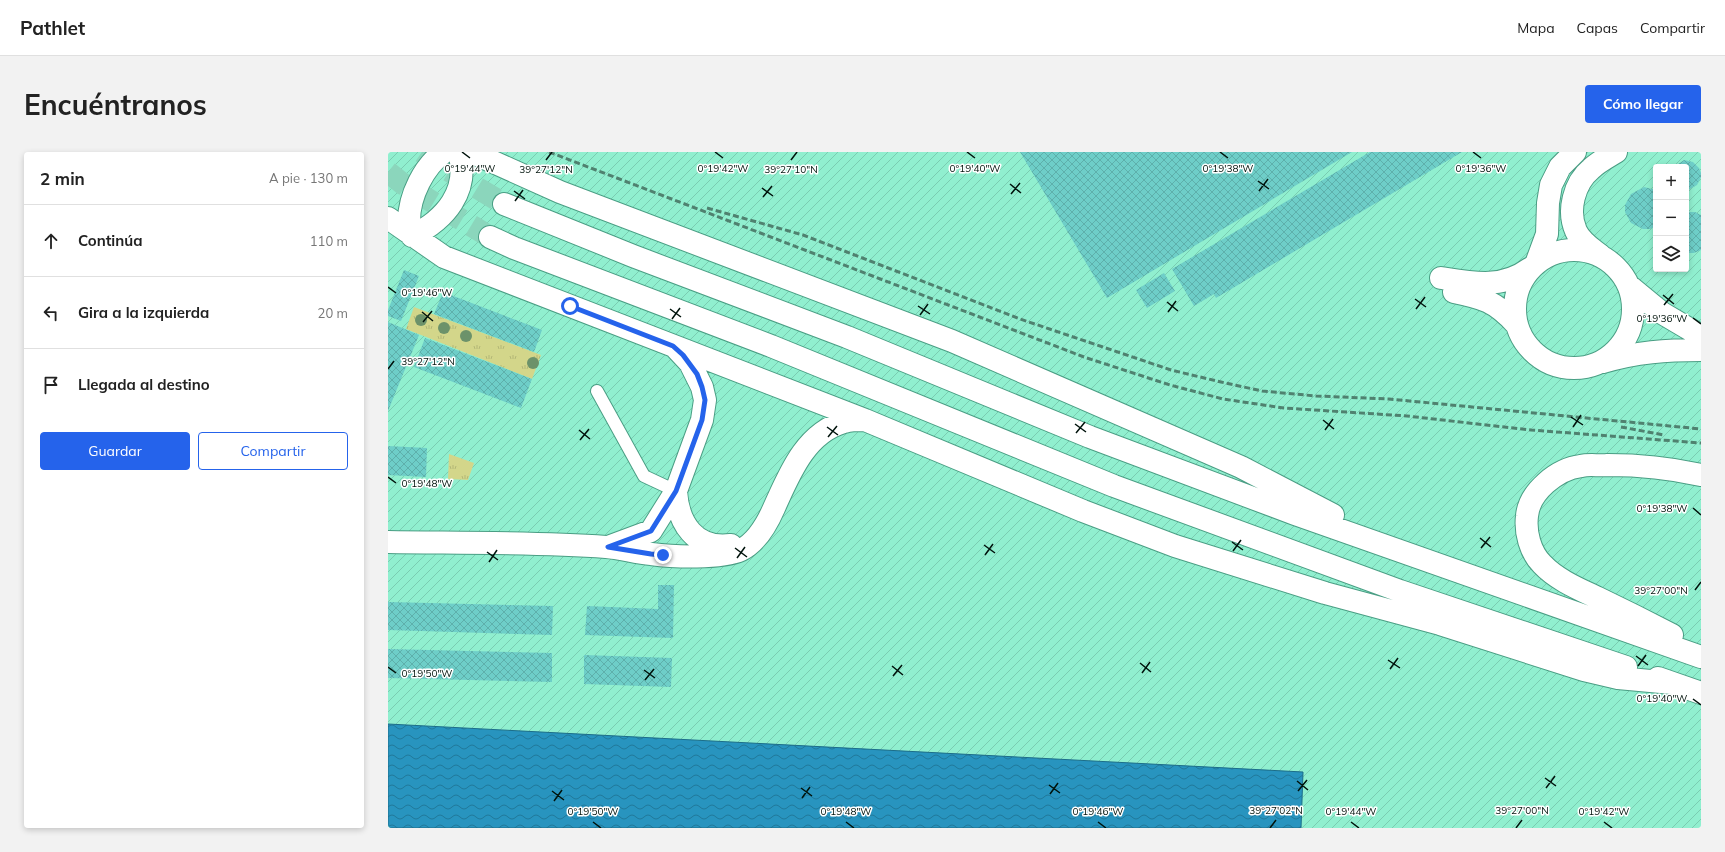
<!DOCTYPE html>
<html lang="es">
<meta charset="utf-8">
<style>
:root{--surface:#fff;--page:#f2f2f2;--text:#222;--muted:#767676;--line:#e0e0e0;--accent:#2563eb}
body{margin:0;font-family:Mulish,sans-serif;background:var(--page);color:var(--text)}
.controls{position:absolute;right:12px;top:12px;display:grid;overflow:hidden;border-radius:4px;box-shadow:0 2px 6px #0003}
.controls button{width:36px;height:36px;display:grid;place-items:center;padding:0;border:0;border-bottom:1px solid var(--line);background:var(--surface);color:var(--text);font:20px sans-serif}
.stop{position:absolute;width:12px;height:12px;margin:-9px;border:3px solid #2563eb;border-radius:50%;background:#fff}
.stop.end{background:#2563eb;border-color:#fff;box-shadow:0 1px 4px #0008}
.list{margin:0;padding:0;list-style:none}
h2{display:flex;justify-content:space-between;align-items:center;height:52px;margin:0;padding:0 16px;font-size:17px}
h2 small{font-size:13px;font-weight:400;color:var(--muted)}
.list li{display:grid;grid-template-columns:26px 1fr auto;gap:12px;align-items:center;box-sizing:border-box;height:72px;padding:0 16px;border-top:1px solid var(--line)}
.list b{display:block;font-size:15px;white-space:nowrap}
.list em{font-size:13px;font-style:normal;color:var(--muted)}
.actions{display:flex;gap:8px;padding:12px 16px}
.actions a{flex:1;padding:9px 0;border:1px solid var(--accent);border-radius:4px;text-align:center;font-size:14px;color:var(--accent)}
.actions .main{background:var(--accent);color:#fff}
.icon{flex:none;width:22px;height:22px;fill:none;stroke:currentColor;stroke-width:2;stroke-linecap:round;stroke-linejoin:round}
.map{position:relative;flex:none;width:1313px;height:676px;overflow:hidden;border-radius:4px}
header{display:flex;align-items:center;gap:24px;box-sizing:border-box;height:56px;padding:0 20px;background:var(--surface);border-bottom:1px solid var(--line)}
header strong{font-size:19px}
nav{display:flex;gap:22px;margin-inline-start:auto;font-size:14px}
.intro{display:flex;align-items:center;justify-content:space-between;box-sizing:border-box;height:96px;padding:0 24px}
h1{margin:0;font-size:28px}
.button{padding:10px 18px;border-radius:4px;background:var(--accent);color:#fff;font-size:14px;font-weight:700}
main{display:flex;gap:24px;padding:0 24px}
aside{flex:1;background:var(--surface);border-radius:4px;box-shadow:0 2px 6px #0003}
.map>svg:first-child{display:block}
</style>
<header>
<strong>Pathlet</strong>
<nav><a>Mapa</a><a>Capas</a><a>Compartir</a></nav>
</header>
<div class="intro"><h1>Encuéntranos</h1><a class="button">Cómo llegar</a></div>
<main>
<aside>
<h2>2 min<small>A pie · 130 m</small></h2>
<ul class="list">
<li><svg class="icon" aria-label="ahead" viewBox="0 0 24 24"><path d="M12 20V5M6 11l6-6 6 6"/></svg><div><b>Continúa</b></div><em>110 m</em></li>
<li><svg class="icon" aria-label="left" viewBox="0 0 24 24"><path d="M17 20v-9H6M10 6l-5 5 5 5"/></svg><div><b>Gira a la izquierda</b></div><em>20 m</em></li>
<li><svg class="icon" aria-label="arrive" viewBox="0 0 24 24"><path d="M6 21V4h12l-3 4 3 4H6"/></svg><div><b>Llegada al destino</b></div></li>
</ul>
<div class="actions"><a class="main">Guardar</a><a>Compartir</a></div>
</aside>
<div class="map">
<svg width="1313" height="676" viewBox="0 0 1313 676">
<defs>
<pattern id="industrial-furrows" width="10" height="10" patternUnits="userSpaceOnUse"><rect width="10" height="10" fill="#90efcf"/><path d="M-1 1l2-2M0 10L10 0M9 11l2-2" fill="none" stroke="#7accb1"/></pattern>
<pattern id="grass-tufts" width="24" height="20" patternUnits="userSpaceOnUse"><rect width="24" height="20" fill="#d3d68a"/><path d="M3 7l-1-3M5 7V3M7 7l1-3M15 17l-1-3M17 17v-4M19 17l1-3" fill="none" stroke="#b3b776"/></pattern>
<pattern id="water-waves" width="16" height="10" patternUnits="userSpaceOnUse"><rect width="16" height="10" fill="#2894bf"/><path d="M0 5q4-4 8 0t8 0" fill="none" stroke="#20789a"/></pattern>
<pattern id="building-cross-hatch" width="8" height="8" patternUnits="userSpaceOnUse"><rect width="8" height="8" fill="#6ecec8"/><path d="M0 0l8 8M0 8l8-8" fill="none" stroke="#5eb0ab"/></pattern>
</defs>
<rect width="100%" height="100%" fill="#a4f8db"/>
<path fill="url(#industrial-furrows)" fill-rule="evenodd" d="M0,0H1313V676H0ZM1268,15H1298V117H1268Z"/>
<path fill="url(#grass-tufts)" d="M26,155L153,203L144,227L18,177Z
M61,302L86,311L80,328L60,327Z"/>
<path fill="url(#water-waves)" stroke="#1c6d89" d="M0,572L915,620L913,676H0Z"/>
<path fill="url(#building-cross-hatch)" d="M632,0H964L719,146Z
M982,0H1074L828,146L826,142L806,154L784,117Z
M1296,8L1305,10L1311,16L1313,21V25L1309,33L1300,38L1298,37V15H1286Z
M1256,35L1268,38V74L1262,77H1255L1243,71L1237,60V53L1243,42Z
M1298,60H1307L1313,63V98L1306,101H1298Z
M16,118L31,124L13,169L0,164V158Z
M776,121L787,139L759,156L748,138Z
M55,140L154,178L146,200L46,162Z
M0,170L31,183L0,259Z
M37,186L144,227L133,256L26,215Z
M0,294L39,296L38,325L0,323Z
M270,433H286L285,486L197,483L199,454L270,457Z
M0,450L165,454L164,483L0,478Z
M0,497L164,501V530L0,526Z
M196,503L284,506L283,535L196,532Z"/>
<g fill="none" stroke-linecap="round" stroke-linejoin="round">
<path stroke="#8bd6bc" stroke-width="22" stroke-dasharray="22 11" stroke-linecap="butt" d="M34,0L58,17L116,52
M0,20L15,32L102,85"/>
<defs>
<path id="lane" d="M209,239L256,324L288,339"/>
<path id="street" d="M56,0C36,14 21,44 21,69C21,73 23,79 24,84C57,68 82,39 71,0
M83,0L172,40L564,189L853,315L945,363
M116,52L245,104L459,185L702,285L907,362L1313,505
M0,66L56,105L477,268L695,359L787,394L937,441L1052,472L1196,518L1230,526L1284,531
M102,85L126,96L383,194L726,334L1012,439L1238,515
M1127 157a59 59 0 1 1 118 0a59 59 0 1 1-118 0Z
M1212,103C1203,96 1193,90 1188,79C1179,59 1186,31 1203,17C1210,10 1220,5 1228,0
M1148,112L1159,82L1160,51L1163,33L1172,15L1187,0
M1053,126C1085,131 1114,137 1141,117
M1240,133L1274,161L1313,184
M1066,140C1095,146 1107,149 1128,172
M1215,210C1248,200 1279,198 1313,198
M288,339C290,371 307,398 343,393
M0,390C72,391 146,390 218,395C233,396 248,401 263,402C285,405 333,407 353,398C369,390 379,372 386,356C401,323 417,281 456,270C462,268 470,268 477,268
M220,395L263,379L288,339L314,268L317,248L314,235L302,211L288,196
M1284,483C1259,470 1235,458 1210,446C1191,437 1169,428 1154,412C1142,400 1137,380 1139,364C1141,340 1169,317 1193,314C1201,312 1211,314 1220,313C1252,313 1282,316 1313,323
M1270,526L1313,541"/>
</defs>
<use href="#lane" stroke="#4a9e84" stroke-width="14"/>
<use href="#street" stroke="#4a9e84" stroke-width="24"/>
<use href="#lane" stroke="#fff" stroke-width="12"/>
<use href="#street" stroke="#fff" stroke-width="22"/>
<path stroke="#4f816f" stroke-width="3" stroke-dasharray="6 3" stroke-linecap="butt" d="M161,0L696,205L782,233L835,247L896,256L1019,264L1143,278L1313,291
M319,56L415,83L632,167L783,218L833,230L874,239L928,244L1001,247L1313,277
M1233,275L1276,283"/>
</g>
<g fill="#6c926a">
<circle cx="33" cy="168" r="6"/>
<circle cx="56" cy="176" r="6"/>
<circle cx="78" cy="184" r="6"/>
<circle cx="145" cy="211" r="6"/>
</g>
<g fill="none" stroke-linecap="round" stroke-linejoin="round">
<path stroke="#2563eb" stroke-width="5" d="M182,154L285,194L295,203L309,222L314,235L317,248L314,268L288,339L263,379L220,395L263,402L275,403"/>
</g>
<path fill="none" stroke="#00130c" stroke-width="1.5" d="M74,0L82,6M327,0L335,6M579,0L587,6M832,0L840,6M1085,0L1093,6M158,8L164,0M403,8L409,0M870,29L881,37M622,32L633,41M374,36L385,44M126,39L137,47M871,39L880,27M623,42L632,31M375,45L384,34M127,49L135,38M0,135L8,141M1275,143L1286,152M1027,147L1038,155M779,150L790,159M1276,153L1285,142M530,154L542,162M282,157L293,165M1028,157L1037,145M34,160L45,169M780,160L788,149M532,163L540,152M1305,166L1313,172M284,167L292,156M35,170L44,159M0,217L6,209M1183,265L1195,273M935,268L946,277M687,272L698,280M439,275L450,283M1185,275L1193,263M191,278L202,287M937,278L945,267M688,281L697,270M440,285L449,274M192,288L201,277M0,325L8,331M1305,356L1313,363M1092,386L1103,395M844,390L855,398M596,393L607,401M347,396L359,405M1093,396L1102,385M845,399L853,388M99,400L110,408M597,403L605,392M349,406L357,395M101,410L109,398M1307,438L1313,430M1248,504L1260,513M1000,508L1012,516M752,511L763,520M504,514L515,523M1250,514L1258,503M0,515L8,521M1002,517L1010,506M256,518L267,526M754,521L762,510M505,524L514,513M257,528L266,517M1305,547L1313,553M1157,626L1168,634M909,629L920,638M661,633L672,641M413,636L424,644M1158,636L1167,624M164,639L176,648M910,639L919,628M662,642L670,631M414,646L422,635M166,649L174,638M205,670L213,676M458,670L466,676M710,670L718,676M963,670L971,676M1216,670L1224,676M882,676L888,668M1128,676L1134,668"/>
<g font-size="10" text-anchor="middle" fill="#00130c" stroke="#fff" stroke-width="3" stroke-linejoin="round" paint-order="stroke">
<text x="82" y="20">0°19'44"W</text>
<text x="335" y="20">0°19'42"W</text>
<text x="587" y="20">0°19'40"W</text>
<text x="840" y="20">0°19'38"W</text>
<text x="1093" y="20">0°19'36"W</text>
<text x="403" y="21">39°27'10"N</text>
<text x="158" y="21">39°27'12"N</text>
<text x="39" y="144">0°19'46"W</text>
<text x="1274" y="170">0°19'36"W</text>
<text x="40" y="213">39°27'12"N</text>
<text x="39" y="335">0°19'48"W</text>
<text x="1274" y="360">0°19'38"W</text>
<text x="1273" y="442">39°27'00"N</text>
<text x="39" y="525">0°19'50"W</text>
<text x="1274" y="550">0°19'40"W</text>
<text x="888" y="662">39°27'02"N</text>
<text x="1134" y="662">39°27'00"N</text>
<text x="205" y="663">0°19'50"W</text>
<text x="458" y="663">0°19'48"W</text>
<text x="710" y="663">0°19'46"W</text>
<text x="963" y="663">0°19'44"W</text>
<text x="1216" y="663">0°19'42"W</text>
</g>
</svg>
<div class="controls">
<button>+</button>
<button>−</button>
<button><svg class="icon" aria-label="layers" viewBox="0 0 24 24"><path d="M12 4l9 5-9 5-9-5zM3 14l9 5 9-5"/></svg></button>
</div>
<div class="stop" style="left:182px;top:154px"></div>
<div class="stop end" style="left:275px;top:403px"></div>
</div>
</main>
